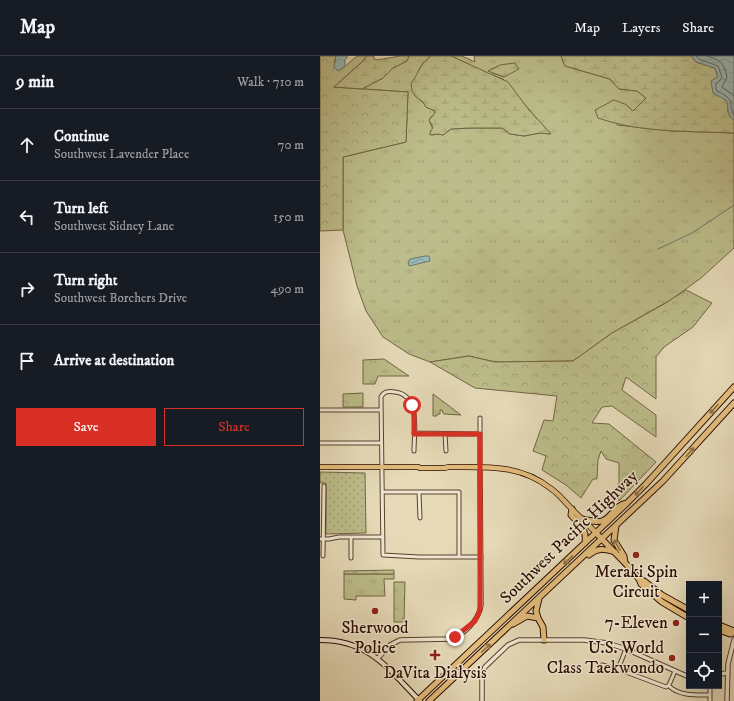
<!DOCTYPE html>
<meta charset="utf-8">
<style>
:root{--surface:#171b24;--page:#20242c;--text:#f1f3f6;--muted:#9ea1a6;--line:#363941;--accent:#d93025}
body{margin:0;font-family:"IM FELL DW Pica",serif;background:var(--page);color:var(--text)}
.controls{position:absolute;right:12px;bottom:12px;display:grid;overflow:hidden;border-radius:0px;box-shadow:0 4px 16px #0002}
.controls button{width:36px;height:36px;display:grid;place-items:center;padding:0;border:0;border-bottom:1px solid var(--line);background:var(--surface);color:var(--text);font:20px sans-serif}
.stop{position:absolute;width:12px;height:12px;margin:-9px;border:3px solid #d93025;border-radius:50%;background:#fff}
.stop.end{background:#d93025;border-color:#fff;box-shadow:0 1px 4px #0008}
.list{margin:0;padding:0;list-style:none}
h2{display:flex;justify-content:space-between;align-items:center;height:52px;margin:0;padding:0 16px;font-size:17px}
h2 small{font-size:13px;font-weight:400;color:var(--muted)}
.list li{display:grid;grid-template-columns:26px 1fr auto;gap:12px;align-items:center;box-sizing:border-box;height:72px;padding:0 16px;border-top:1px solid var(--line)}
.list b{display:block;font-size:15px;white-space:nowrap}
.list p{margin:0;font-size:13px;white-space:nowrap;color:var(--muted)}
.list em{font-size:13px;font-style:normal;color:var(--muted)}
.actions{display:flex;gap:8px;padding:12px 16px}
.actions a{flex:1;padding:9px 0;border:1px solid var(--accent);border-radius:0px;text-align:center;font-size:14px;color:var(--accent)}
.actions .main{background:var(--accent);color:#fff}
.icon{flex:none;width:22px;height:22px;fill:none;stroke:currentColor;stroke-width:2;stroke-linecap:round;stroke-linejoin:round}
.map{position:relative;flex:none;width:414px;height:645px;overflow:hidden}
header{display:flex;align-items:center;gap:24px;box-sizing:border-box;height:56px;padding:0 20px;background:var(--surface);border-bottom:1px solid var(--line)}
header strong{font-size:19px}
nav{display:flex;gap:22px;margin-inline-start:auto;font-size:14px}
main{display:flex}
aside{flex:1;background:var(--surface)}
.map>svg:first-child{display:block}
</style>
<header>
<strong>Map</strong>
<nav><a>Map</a><a>Layers</a><a>Share</a></nav>
</header>
<main>
<aside>
<h2>9 min<small>Walk · 710 m</small></h2>
<ul class="list">
<li><svg class="icon" aria-label="ahead" viewBox="0 0 24 24"><path d="M12 20V5M6 11l6-6 6 6"/></svg><div><b>Continue</b><p>Southwest Lavender Place</p></div><em>70 m</em></li>
<li><svg class="icon" aria-label="left" viewBox="0 0 24 24"><path d="M17 20v-9H6M10 6l-5 5 5 5"/></svg><div><b>Turn left</b><p>Southwest Sidney Lane</p></div><em>150 m</em></li>
<li><svg class="icon" aria-label="right" viewBox="0 0 24 24"><path d="M7 20v-9h11M14 6l5 5-5 5"/></svg><div><b>Turn right</b><p>Southwest Borchers Drive</p></div><em>490 m</em></li>
<li><svg class="icon" aria-label="arrive" viewBox="0 0 24 24"><path d="M6 21V4h12l-3 4 3 4H6"/></svg><div><b>Arrive at destination</b></div></li>
</ul>
<div class="actions"><a class="main">Save</a><a>Share</a></div>
</aside>
<div class="map">
<svg width="414" height="645" viewBox="0 0 414 645">
<defs>
<pattern id="grass-tufts" width="24" height="20" patternUnits="userSpaceOnUse"><rect width="24" height="20" fill="#bcbd8a"/><path d="M3 7l-1-3M5 7V3M7 7l1-3M15 17l-1-3M17 17v-4M19 17l1-3" fill="none" stroke="#a2a175"/></pattern>
<pattern id="forest-crowns" width="20" height="18" patternUnits="userSpaceOnUse"><rect width="20" height="18" fill="#bcbd8a"/><path d="M2 6a3 3 0 1 1 6 0M12 15a3 3 0 1 1 6 0" fill="none" stroke="#a2a175"/></pattern>
<pattern id="wetland-marsh" width="20" height="14" patternUnits="userSpaceOnUse"><rect width="20" height="14" fill="#bcbd8a"/><path d="M1 5h8M5 5V1M11 12h8M15 12V8" fill="none" stroke="#a2a175"/></pattern>
<pattern id="park-dots" width="8" height="8" patternUnits="userSpaceOnUse"><rect width="8" height="8" fill="#bcbd8a"/><path d="M2 2h.1M6 6h.1" fill="none" stroke="#a2a175" stroke-width="1.8" stroke-linecap="round"/></pattern>
<pattern id="water-waves" width="16" height="10" patternUnits="userSpaceOnUse"><rect width="16" height="10" fill="#99b9b7"/><path d="M0 5q4-4 8 0t8 0" fill="none" stroke="#849e9c"/></pattern>
</defs>
<rect width="100%" height="100%" fill="#e6dab8"/>
<filter id="stains"><feTurbulence type="fractalNoise" baseFrequency=".005" numOctaves="4"/><feColorMatrix values="0 0 0 0 .2 0 0 0 0 .09 0 0 0 0 .02 0 0 0 .5 -.17"/></filter>
<radialGradient id="worn" r=".72"><stop offset=".6" stop-color="#630" stop-opacity="0"/><stop offset="1" stop-color="#630" stop-opacity=".3"/></radialGradient>
<path fill="url(#grass-tufts)" stroke="#736445" fill-rule="evenodd" d="M89,0H111C92,15 98,23 101,45L103,46L106,51L115,55V57L110,62V67L113,73L110,77L112,79L118,78L123,79L131,73L151,72H182L190,78L204,80L220,77L230,78L183,23L169,18L131,0H142L155,6L154,0H241L245,10L290,23L299,33L317,35L326,42L313,55L305,48L297,69L352,75L414,77V192L381,222L352,243L292,277L253,305L175,306L149,300L110,306L89,298L63,281L46,255L37,230L23,174V101L86,86L88,36L42,33L63,22L73,12L87,5ZM188,8L184,21L172,17L171,13Z
M64,303L89,320H58L55,328H43V304Z
M113,338L141,359L124,358L123,357L122,354H120V358H117V360H113Z
M24,518H74V523H64L65,540H36V544L24,543Z"/>
<path fill="url(#forest-crowns)" stroke="#736445" d="M0,0H16L14,7L22,13L37,0H47L42,6L14,31L88,36L86,86L23,101V174L0,175Z
M366,234L392,247L373,271L344,291L336,301V343L306,321L302,334L336,359V381L292,350L282,351L272,367L289,368L336,406L299,445L295,435L299,427V407L286,403L281,395L278,404L277,423H273L261,442L246,429L222,414L226,400L213,395L224,364L233,365L237,340L155,332L110,306L149,300L175,306L253,305L292,277L344,248Z
M43,337V351H23V338Z
M74,514V518H24V515Z
M74,526H85L84,566H74Z"/>
<path fill="url(#wetland-marsh)" stroke="#736445" d="M47,0H54V3L57,4L80,0H89L87,5L73,12L63,22L42,33L14,31L42,6Z
M111,0H131L188,26L209,54L231,78L220,77L204,80L190,78L182,72H151L131,73L123,79L118,78L110,79V77L113,71L109,64L115,57V55L106,51L103,46L95,40L92,34L91,27C100,16 98,10 111,0Z
M241,0H371L376,6L395,12L404,43L408,47C407,54 408,60 414,64V77C369,75 321,77 278,62L275,54L294,44L305,48L313,55L326,42L317,35L299,33L290,23L245,10Z
M195,7L199,13L184,21L168,15L180,9Z"/>
<path fill="url(#park-dots)" stroke="#736445" d="M0,416L45,417L46,477L6,478V427H0Z"/>
<path fill="url(#water-waves)" stroke="#6d746e" d="M16,0H28L25,4V10L19,15L17,14L14,11Z
M371,0H414V64C408,60 407,54 408,47L404,43L393,37L391,25L398,21L395,12L376,6Z
M105,200H109L110,205L89,210L88,206L90,203Z"/>
<g fill="none" stroke-linecap="round" stroke-linejoin="round">
<path stroke="#62625c" stroke-width="1" d="M376,0L379,3L398,10L402,21L400,24L396,28V34L406,40L411,45V52L414,59
M387,0C400,4 404,6 407,21L402,31L414,40"/>
<path stroke="#6d746e" stroke-width="1" d="M338,193L372,177L414,149"/>
<defs>
<path id="minor" d="M0,354H61
M160,362V411
M94,377L160,378
M125,378L126,395
M0,387H61
M94,395C94,376 101,339 75,336C69,335 64,335 61,341L63,499L99,501H161
M62,436H139V501
M99,436L100,462
M31,481V502
M0,483H9L19,481H62
M3,500L4,430
M306,593L298,613L346,631L349,629L355,615
M282,609L298,613
M349,630C359,640 376,639 390,639
M390,630V645"/>
<path id="tertiary" d="M58,602L70,589L80,584L130,583C144,579 159,564 161,549L160,411
M399,618L408,617
M162,645V620L165,611L188,589L199,584H264L287,587L306,593L369,621
M407,645L408,608L414,584"/>
<path id="secondary" d="M0,584C50,584 68,613 100,645"/>
<path id="primary" d="M0,411H98L100,412H125L128,411C164,411 200,408 230,432C238,437 244,445 250,451C258,460 268,468 276,477"/>
<path id="trunk" d="M252,453L251,459C260,469 267,472 265,487
M262,463C268,464 276,467 282,465C292,462 294,449 307,447
M296,470L294,484L304,500L305,507
M276,477L307,509L319,523L321,528L342,546L369,562
M269,499C278,491 284,493 295,496
M319,523L324,525L342,539L369,554
M219,543L216,555L218,562L223,571L224,584
M193,568L207,560L218,562
M399,569L414,575
M399,574L410,578L414,577
M97,645L302,452L326,428L414,331
M109,645L343,425L414,347"/>
</defs>
<use href="#minor" stroke="#59402e" stroke-width="5"/>
<use href="#tertiary" stroke="#59402e" stroke-width="5.5"/>
<use href="#secondary" stroke="#2a0c00" stroke-width="6"/>
<use href="#primary" stroke="#2a0c00" stroke-width="6"/>
<use href="#trunk" stroke="#2a0c00" stroke-width="7"/>
<use href="#minor" stroke="#efe7d1" stroke-width="3"/>
<use href="#tertiary" stroke="#efe7d1" stroke-width="3.5"/>
<use href="#secondary" stroke="#efe7d1" stroke-width="4"/>
<use href="#primary" stroke="#e3bd7c" stroke-width="4.5"/>
<use href="#trunk" stroke="#e3bd7c" stroke-width="5"/>
</g>
<defs><path id="oneway-shaft" d="M-6 0H5M1.5-3L5.5 0L1.5 3" fill="none" stroke-width="1.6" stroke-linecap="round" stroke-linejoin="round"/></defs>
<g stroke="#906d44">
<use href="#oneway-shaft" transform="translate(394 353) rotate(132)"/>
<use href="#oneway-shaft" transform="translate(370 396) rotate(-48)"/>
<use href="#oneway-shaft" transform="translate(319 435) rotate(134)"/>
<use href="#oneway-shaft" transform="translate(297 489) rotate(-120)"/>
<use href="#oneway-shaft" transform="translate(248 504) rotate(136)"/>
<use href="#oneway-shaft" transform="translate(166 592) rotate(-43)"/>
</g>
<g fill="none" stroke-linecap="round" stroke-linejoin="round">
<path stroke="#d93025" stroke-width="5" d="M92,349L94,356V378H160V554L155,565L135,581"/>
</g>
<g fill="#8f2418" stroke="#efe7d1" stroke-width="1.5">
<circle cx="316" cy="499" r="4"/>
<circle cx="55" cy="555" r="4"/>
<circle cx="356" cy="567" r="4"/>
<path d="M113 593h4v4h4v4h-4v4h-4v-4h-4v-4h4z"/>
<circle cx="352" cy="602" r="4"/>
</g>
<g text-anchor="middle" dominant-baseline="central" stroke-width="3" stroke-linejoin="round" paint-order="stroke">
<g font-size="17" fill="#2a0c00" stroke="#efe7d1">
<text transform="translate(249 481) rotate(-44)">Southwest Pacific Highway</text>
</g>
<g font-size="17" fill="#2a0c00" stroke="#efe7d1">
<text x="316" y="516">Meraki Spin<tspan x="316" dy="20">Circuit</tspan></text>
<text x="348" y="567" text-anchor="end">7-Eleven</text>
<text x="55" y="572">Sherwood<tspan x="55" dy="20">Police</tspan></text>
<text x="344" y="592" text-anchor="end">U.S. World<tspan x="344" dy="20">Class Taekwondo</tspan></text>
<text x="115" y="617">DaVita Dialysis</text>
</g>
</g>
<rect width="100%" height="100%" filter="url(#stains)"/>
<rect width="100%" height="100%" fill="url(#worn)"/>
</svg>
<div class="controls">
<button>+</button>
<button>−</button>
<button><svg class="icon" aria-label="locate" viewBox="0 0 24 24"><circle cx="12" cy="12" r="6"/><path d="M12 2v4M12 18v4M2 12h4M18 12h4"/></svg></button>
</div>
<div class="stop" style="left:92px;top:349px"></div>
<div class="stop end" style="left:135px;top:581px"></div>
</div>
</main>
